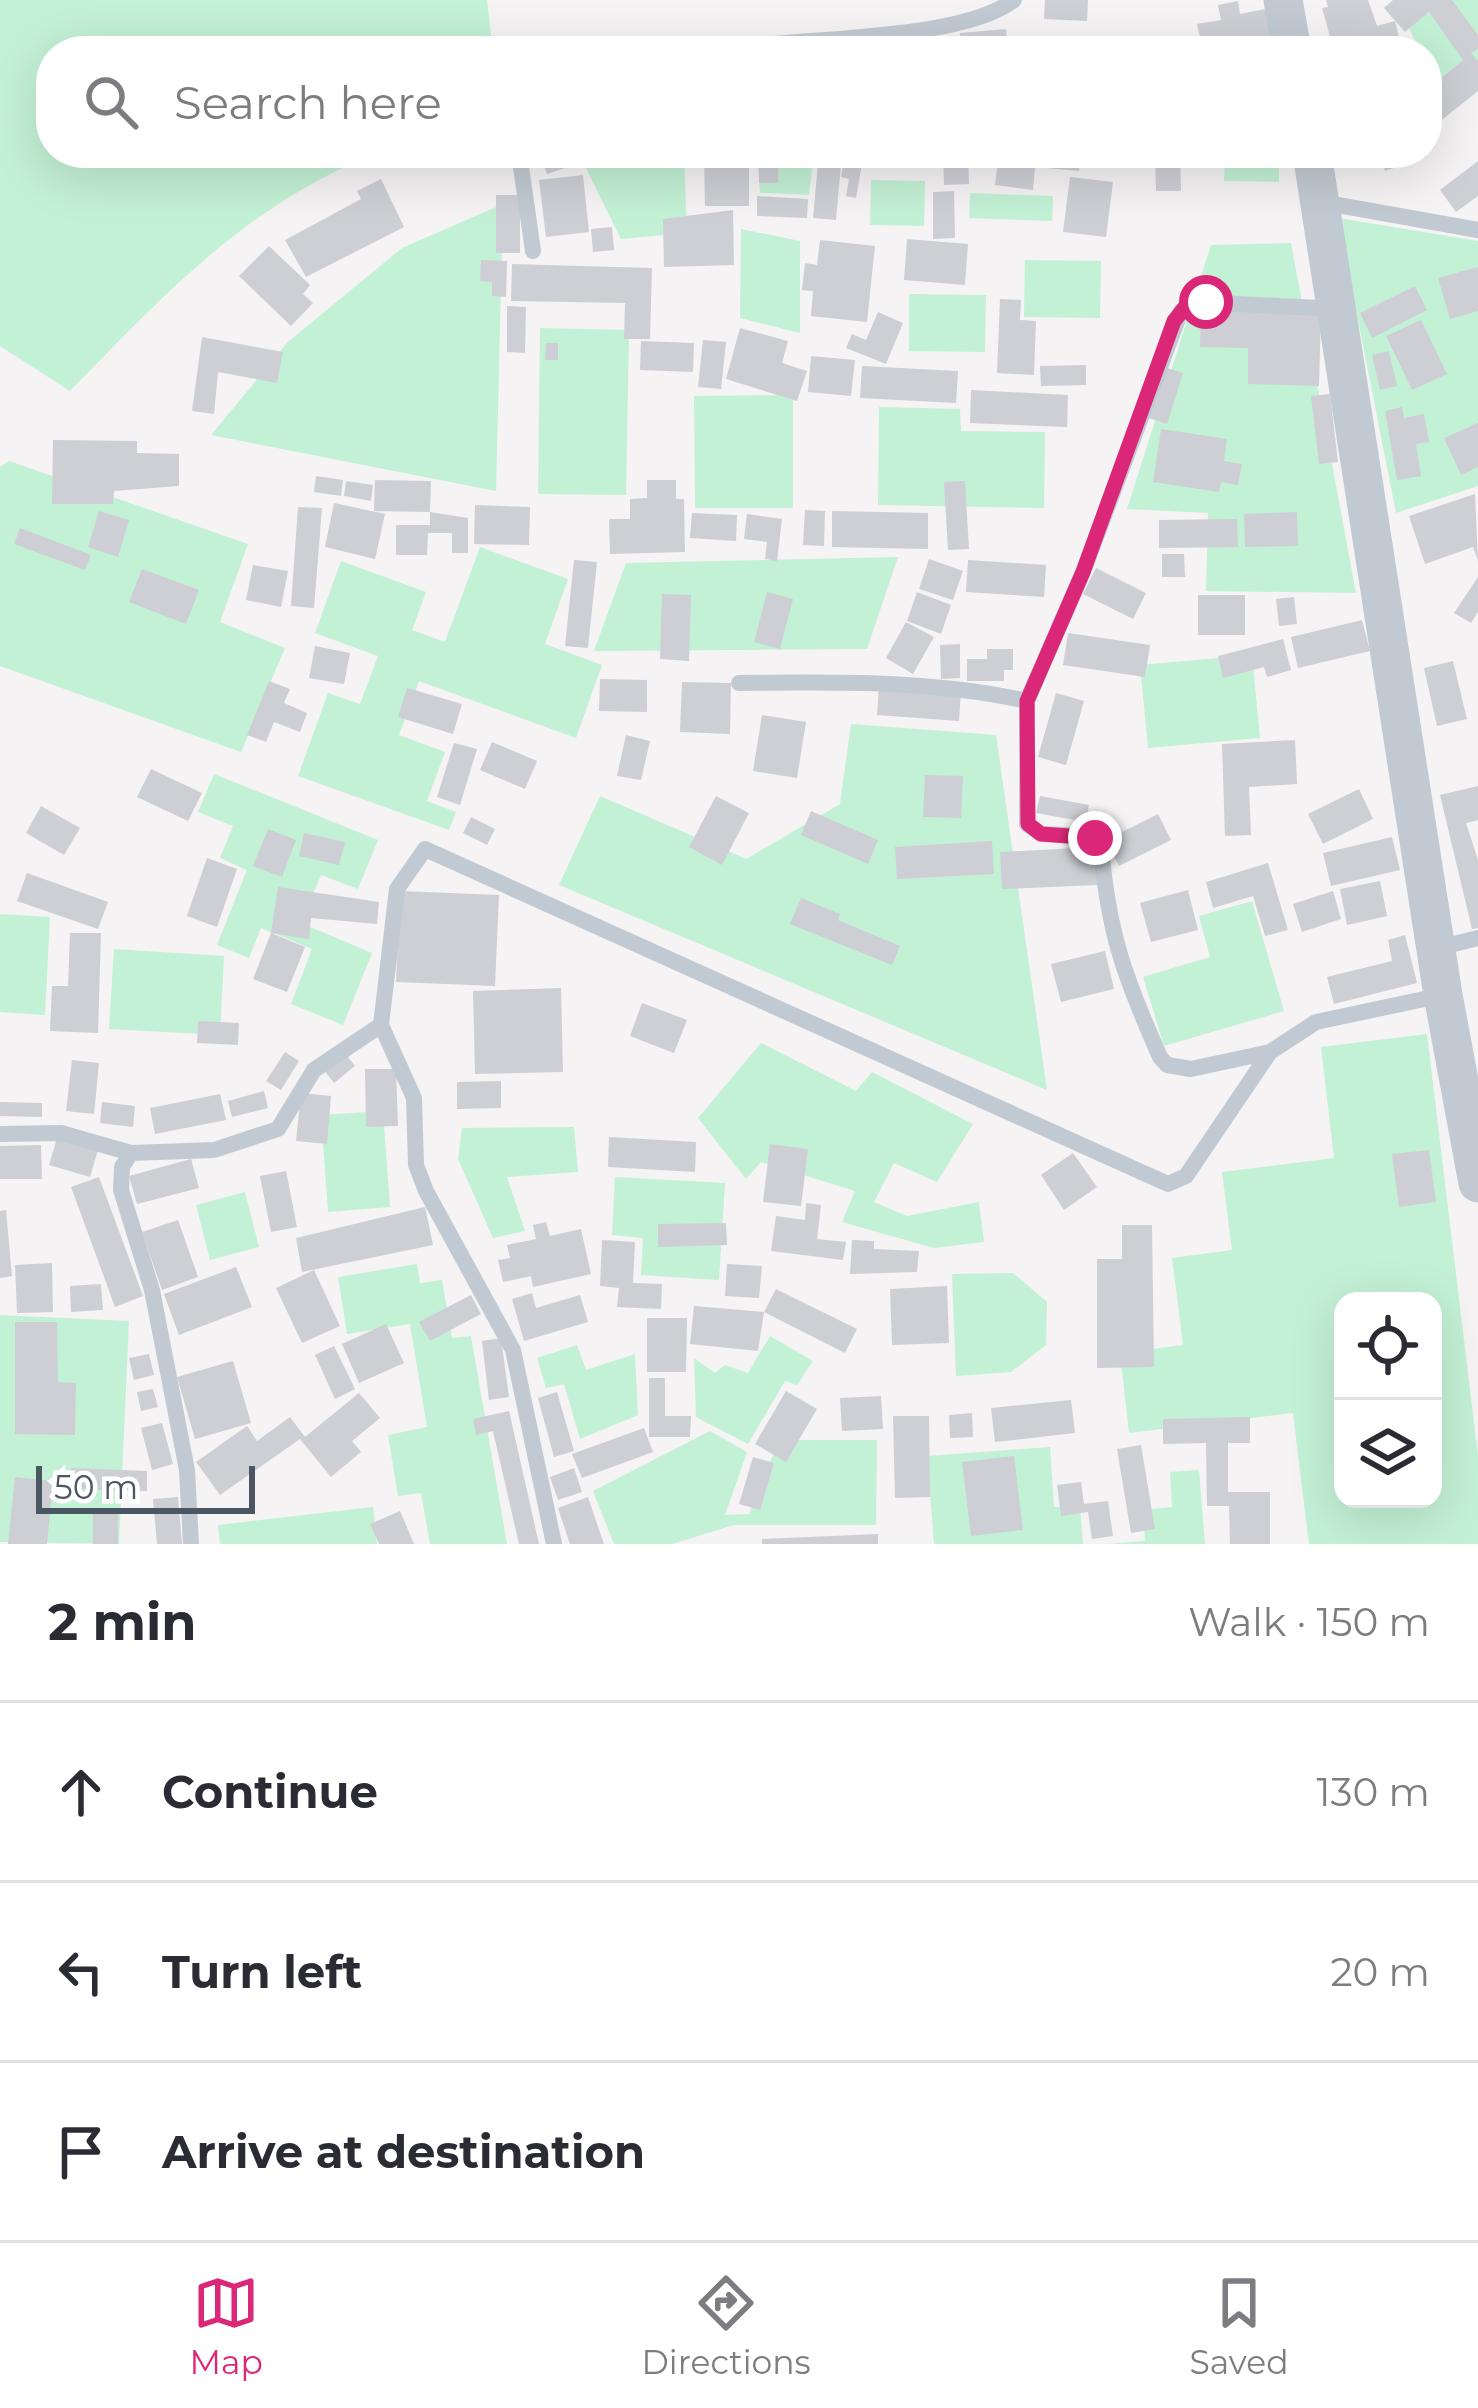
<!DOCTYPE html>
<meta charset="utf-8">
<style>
:root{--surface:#fff;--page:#f7f7f7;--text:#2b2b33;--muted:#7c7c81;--line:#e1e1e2;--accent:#db2777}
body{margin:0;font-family:Montserrat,sans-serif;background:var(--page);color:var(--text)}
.controls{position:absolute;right:36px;bottom:36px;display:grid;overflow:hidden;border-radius:24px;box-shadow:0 12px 48px #0002}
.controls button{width:108px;height:108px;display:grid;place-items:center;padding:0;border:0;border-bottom:3px solid var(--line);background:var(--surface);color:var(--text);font:60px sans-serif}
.scale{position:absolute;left:36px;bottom:30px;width:219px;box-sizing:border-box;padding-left:12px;border:6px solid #4a5661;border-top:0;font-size:33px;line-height:42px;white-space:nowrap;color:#4a5661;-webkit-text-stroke:9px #fff;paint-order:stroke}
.stop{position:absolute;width:36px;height:36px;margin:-27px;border:9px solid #db2777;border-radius:50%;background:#fff}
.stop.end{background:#db2777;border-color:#fff;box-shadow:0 3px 12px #0008}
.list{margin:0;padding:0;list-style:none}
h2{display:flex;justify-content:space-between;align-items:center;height:156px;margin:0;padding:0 48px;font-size:51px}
h2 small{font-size:39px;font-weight:400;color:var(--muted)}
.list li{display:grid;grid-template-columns:78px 1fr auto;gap:36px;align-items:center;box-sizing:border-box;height:180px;padding:0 48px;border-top:3px solid var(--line)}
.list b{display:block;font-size:45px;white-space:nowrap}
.list em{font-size:39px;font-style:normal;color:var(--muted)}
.icon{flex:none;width:66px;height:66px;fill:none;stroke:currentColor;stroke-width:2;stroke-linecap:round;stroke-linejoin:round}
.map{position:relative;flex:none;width:1478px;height:1544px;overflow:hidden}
.search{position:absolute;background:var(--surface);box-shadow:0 12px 48px #0002;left:36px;right:36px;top:36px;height:132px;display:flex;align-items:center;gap:30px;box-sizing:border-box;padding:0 42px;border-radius:48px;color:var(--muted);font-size:45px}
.sheet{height:696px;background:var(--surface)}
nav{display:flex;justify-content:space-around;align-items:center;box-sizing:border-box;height:168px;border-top:3px solid var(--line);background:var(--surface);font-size:33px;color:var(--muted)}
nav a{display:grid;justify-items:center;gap:6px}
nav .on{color:var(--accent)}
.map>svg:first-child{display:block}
</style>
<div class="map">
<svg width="1478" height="1544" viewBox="0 0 1478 1544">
<rect width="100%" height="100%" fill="#f5f3f3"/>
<path fill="#c3f1d5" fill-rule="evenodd" d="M0,0H487L493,51H51V153H376C243,208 168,291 70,391L0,346Z
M1395,0H1478V87L1449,112L1427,66V51H1420Z
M684,153L687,233L621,239L579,154Z
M757,153H814L809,195L760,193Z
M1225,153H1279V182L1224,181Z
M871,180L925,181L924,226L870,225Z
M970,193L1053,196L1052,221L969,218Z
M503,204L496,491L211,435L288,342L402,248Z
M1338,218L1478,241V486L1396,513Z
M741,229L800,241V333L740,318Z
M1291,243L1356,593L1206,591L1208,513L1127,509L1211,245Z
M1025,260L1101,261L1100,318L1024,317Z
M909,294L986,295L985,352L909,351Z
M540,328L629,330L626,495L538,494Z
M793,395V508H695L694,396Z
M879,407L960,409L961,431L1045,432L1044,508L878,505Z
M9,461L248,544L220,622L285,648L241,752L0,666V467Z
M480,547L568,579L545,644L602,665L576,738L419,681L399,735L445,752L427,801L456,812L449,830L298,776L328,693L360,704L378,656L315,633L341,561L426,592L412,630L445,642Z
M898,557L867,649L594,651L626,563Z
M1252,655L1260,738L1148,748L1140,665Z
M851,724L996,735L1047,1090L559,885L600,796L746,859L840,804Z
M214,774L378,840L358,889L321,875L301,923L372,953L343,1025L291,1004L312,949L261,928L249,958L217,945L247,870L220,858L233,826L198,812Z
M1252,901L1284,1011L1164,1046L1143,977L1210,957L1199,916Z
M0,914L50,917L45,1015L0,1012Z
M114,949L224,956L220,1035L109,1029Z
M1427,1034L1478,1456V1544H1309L1293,1413L1129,1433L1120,1353L1183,1345L1172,1258L1232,1250L1222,1172L1334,1158L1321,1047ZM1343,1301H1433V1499H1343Z
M761,1043L856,1091L872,1072L973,1124L937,1182L894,1163L874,1202L907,1216L979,1202L984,1242L934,1248L842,1222L855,1191L761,1162L746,1179L698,1118Z
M383,1111L390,1207L328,1212L321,1115Z
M574,1127L578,1172L507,1177L525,1231L493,1238L458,1159L462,1128Z
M615,1177L725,1183L719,1280L641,1275L643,1238L612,1235Z
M245,1192L259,1247L210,1260L196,1205Z
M417,1264L420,1283L442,1280L452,1338L471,1336L507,1544H430L421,1493L398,1496L388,1435L427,1427L410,1324L347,1334L338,1277Z
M1013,1273L1047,1302L1046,1345L1011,1372L956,1376L952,1274Z
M0,1315L129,1321L119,1544L0,1542Z
M770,1336L813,1361L797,1385L785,1381L748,1444L696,1417L694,1358L715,1373L725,1365L748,1373Z
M577,1345L586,1370L635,1354L638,1415L580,1439L564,1384L546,1388L537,1358Z
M710,1431L747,1452L725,1515L749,1514L779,1440H877L876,1525H734L672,1544H614L593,1491Z
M1050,1447L1054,1507L1080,1506L1083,1544H934L927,1456Z
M1199,1470L1205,1544H1107L1145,1541L1143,1510L1172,1507L1170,1472Z
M373,1507L377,1544H220L218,1525Z"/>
<path fill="#cdcfd5" d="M1045,0H1088L1087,21L1044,19Z
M1326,0H1368L1377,26L1395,21L1400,41L1367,51H1334L1322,8L1328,7Z
M1393,0H1452L1478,35V49L1471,53L1478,61V91L1438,123L1427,110V90L1463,60L1429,12L1405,32L1384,8Z
M1238,1L1240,14L1265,9L1274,51H1203L1197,24L1221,20L1218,5Z
M1006,29L1008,51H962L960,33Z
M539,153H564L568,167L547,174Z
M704,153H749V206H705Z
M759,153H778V183H759Z
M819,153H842L836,220L813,218Z
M845,153H864L856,198L846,196L849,179L841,177Z
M943,153H968L969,184L944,185Z
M999,153H1082L1079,171L1035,167L1033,190L995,185Z
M1155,153H1180L1181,191H1156Z
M1379,153H1424L1426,157L1385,171Z
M1478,161V196L1456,212L1440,190Z
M583,175L589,232L546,237L539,180Z
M1070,177L1113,182L1106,237L1063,232Z
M381,179L404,227L306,277L285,240L361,199L357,191Z
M954,191L955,238L933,239V192Z
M496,195H520V253H496Z
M757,196L808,199L807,218L757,216Z
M733,210L734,265L664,267L663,219Z
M612,227L614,250L593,252L591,229Z
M907,239L968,244L965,285L904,280Z
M820,240L875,246L867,322L811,316L813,291L802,290L805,263L817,265Z
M269,246L310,285L303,294L313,303L291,326L239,276Z
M481,260L507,261L506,297L492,296V282L480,281Z
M512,264L652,268L650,339H624L625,303L511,301Z
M1478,267V311L1450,319L1438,278Z
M1415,286L1427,310L1372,338L1360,313Z
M1000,299L1021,300L1020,320L1036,321L1034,375L997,373Z
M507,306L526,307L525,353L507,352Z
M1201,309L1321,311L1319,386L1248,384V348L1200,347Z
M878,312L903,323L886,364L846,348L852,334L866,340Z
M1421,320L1447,374L1412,390L1386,336Z
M740,328L788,341L782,363L807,371L797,401L726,379Z
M202,337L283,352L277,383L218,372L214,414L192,411Z
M703,340L726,342L721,389L698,387Z
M641,341L694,343L693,372L640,370Z
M546,343H558V360H545Z
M1389,351L1397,386L1380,390L1372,355Z
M811,356L855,360L851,396L808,392Z
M1086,365V385L1041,386L1040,366Z
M862,366L958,371L956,403L860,398Z
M1164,367L1183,373L1167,424L1149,418Z
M971,390L1068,395L1067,427L970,423Z
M1330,394L1338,462L1319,464L1311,396Z
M1402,407L1404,418L1424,414L1429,442L1416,444L1421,476L1397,480L1385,411Z
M1478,423V467L1461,475L1444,438Z
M1161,429L1227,439L1224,461L1242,464L1238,485L1221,482L1219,492L1153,482Z
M53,440L137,441V453L179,454V486L114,491L113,504H52Z
M316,476L343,480L341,496L314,492Z
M375,480L431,481L430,512L468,518V553H452V533H428L427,555H396V525H430V512L374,511Z
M647,480H676V499H684L685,552L610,554L609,519H630V499L647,498Z
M346,481L373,485L371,501L344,496Z
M965,481L969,549L948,550L944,482Z
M1475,494L1478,561L1473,547L1425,564L1409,516Z
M334,503L385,514L375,559L325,547Z
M475,505L530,507L529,545L474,544Z
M298,507L322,508L314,608L291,606Z
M805,510L825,511L824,546L803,545Z
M99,511L129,520L118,557L88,547Z
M832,511L928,513V549L832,547Z
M1297,512L1298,546L1245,547L1244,514Z
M692,513L737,515L736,541L690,538Z
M747,514L782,519L777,561L765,559L767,542L744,539Z
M1237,519L1238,547L1159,548V520Z
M20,528L91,555L85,570L14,544Z
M1162,554H1184L1185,577H1162Z
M929,559L963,571L953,600L919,589Z
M574,560L597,562L588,648L565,646Z
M968,560L1046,565L1044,597L966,592Z
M253,565L288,571L281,607L246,600Z
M1096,568L1146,593L1133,619L1083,594Z
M142,569L199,590L186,624L129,602Z
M1478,577V612L1471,623L1454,613Z
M767,592L793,599L780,649L754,642Z
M917,592L951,605L941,634L907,621Z
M662,594L691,595L689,661L660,659Z
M1198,595H1245V635H1198Z
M1294,597L1297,624L1279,626L1276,599Z
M1362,620L1370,651L1298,668L1291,637Z
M906,622L934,637L913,674L886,658Z
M1068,633L1150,645L1145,677L1063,665Z
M1283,639L1291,670L1267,677L1264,667L1223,678L1218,656Z
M960,644V678L941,679L940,645Z
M315,646L350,653L344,684L309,678Z
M987,649H1013V670H1004V681H967V659H987Z
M1453,661L1467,719L1437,726L1424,668Z
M600,679L647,680V712L599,711Z
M269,681L290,689L284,703L307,713L300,732L274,722L266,742L247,735Z
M682,682L731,683L730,734L680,732Z
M879,686L961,691L959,721L877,715Z
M407,688L462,704L453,734L398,717Z
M1056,693L1084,701L1066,765L1038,757Z
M762,715L806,722L797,778L753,771Z
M626,735L650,741L641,780L617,776Z
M1295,740L1297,784L1249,787L1251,835L1225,836L1222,744Z
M492,742L537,761L525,789L480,770Z
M454,743L477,749L460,805L437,797Z
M151,769L202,793L188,821L137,797Z
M925,775L963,776L961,818L923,817Z
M1478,786V820L1466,823L1478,860V928L1472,929L1440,795Z
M1359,789L1373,819L1323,844L1308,814Z
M716,796L749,813L722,865L689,847Z
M1040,796L1089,805L1086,822L1036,813Z
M41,806L80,828L64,855L26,833Z
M811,811L878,840L868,864L801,835Z
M1158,814L1171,840L1119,866L1106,840Z
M471,817L495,829L487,845L463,833Z
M268,829L296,840L282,877L253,866Z
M304,833L345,842L339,865L299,856Z
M1392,837L1400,870L1331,886L1323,853Z
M992,841L994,874L897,879L895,847Z
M1096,847L1098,885L1002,889L1000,852Z
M207,858L237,869L217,927L187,916Z
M1268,863L1288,930L1265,936L1253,896L1213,908L1206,882Z
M27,873L108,902L98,929L17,901Z
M1380,881L1387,916L1347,925L1340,889Z
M278,887L379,902L377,924L311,918L309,939L271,933Z
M1188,890L1198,930L1151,942L1140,903Z
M400,891L499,895L495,986L396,982Z
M1333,891L1341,919L1302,932L1293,904Z
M801,898L840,914L838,920L900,946L892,965L790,924Z
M70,933H101L98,1033L50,1031L52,986H68Z
M271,933L305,947L287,992L253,979Z
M1405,935L1417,983L1334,1004L1327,977L1392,961L1388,940Z
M1105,951L1114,989L1061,1002L1051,964Z
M561,988L563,1072L475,1074L473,991Z
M642,1003L687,1020L674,1053L630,1036Z
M198,1021L239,1023L238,1045L197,1043Z
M285,1052L299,1061L281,1090L266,1081Z
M344,1052L355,1066L334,1083L323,1069Z
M72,1060L99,1063L94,1114L66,1111Z
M365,1069H396L398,1126L366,1127Z
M501,1081V1108L457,1109V1082Z
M264,1091L268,1108L232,1117L228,1101Z
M301,1093L331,1096L327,1144L296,1141Z
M220,1094L226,1120L155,1134L150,1108Z
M0,1102L42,1103V1117L0,1116Z
M102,1102L135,1106L133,1127L100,1123Z
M58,1135L99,1147L90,1177L49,1165Z
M609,1137L696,1142L695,1172L608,1167Z
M770,1144L808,1149L801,1206L763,1202Z
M41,1145L42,1179H0V1146Z
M1429,1150L1436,1202L1399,1207L1392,1154Z
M1073,1153L1097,1187L1064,1210L1041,1175Z
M191,1159L199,1188L137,1204L129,1176Z
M286,1171L297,1227L271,1232L260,1176Z
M99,1177L143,1296L115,1307L71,1187Z
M806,1203L821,1205L817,1239L846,1242L843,1260L771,1251L776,1216L805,1220Z
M425,1207L433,1245L302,1272L296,1238Z
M6,1210L12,1276L0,1278V1211Z
M178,1220L198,1277L162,1290L142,1232Z
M546,1222L550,1236L581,1229L591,1274L533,1287L531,1276L503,1282L498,1260L510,1258L507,1245L536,1239L533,1225Z
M726,1223L727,1245L658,1247V1224Z
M1122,1225H1152L1154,1367L1097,1368V1259H1122Z
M602,1240L635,1242L633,1283L662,1284L661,1309L617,1307L619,1288L600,1286Z
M852,1240L874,1241V1249L919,1251L917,1272L850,1274Z
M52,1263L53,1312L17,1313L15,1265Z
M727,1264L762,1266L759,1298L725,1296Z
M236,1267L252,1307L179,1335L164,1294Z
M314,1270L340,1326L302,1343L276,1288Z
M101,1284L103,1310L71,1312L70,1286Z
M947,1286L949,1343L892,1345L890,1289Z
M776,1289L857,1329L845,1353L764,1312L758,1351L690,1344L694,1306L764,1312Z
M532,1293L536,1308L580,1295L588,1322L524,1341L512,1299Z
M471,1295L481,1314L430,1341L419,1322Z
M647,1318H687L686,1372H647Z
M15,1322H57L58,1382L76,1383L75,1435L15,1434Z
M386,1324L404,1363L359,1383L342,1344Z
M501,1338L509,1397L489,1400L482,1341Z
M334,1346L355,1389L335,1399L315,1355Z
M149,1354L154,1375L134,1380L129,1358Z
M233,1361L251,1423L195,1439L177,1377Z
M649,1378H665V1416H691L690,1437H649Z
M153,1389L158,1407L141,1411L137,1392Z
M786,1391L817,1409L786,1462L755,1444Z
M557,1392L574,1451L554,1457L538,1398Z
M359,1393L380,1418L352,1441L361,1452L331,1477L300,1439L220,1495L196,1462L247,1426L257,1441L290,1417L305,1437Z
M881,1396L883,1429L842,1431L840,1398Z
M1071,1400L1075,1433L995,1442L991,1408Z
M509,1411L539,1544H519L493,1431L476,1435L473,1419Z
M972,1413L973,1437L950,1438L949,1415Z
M893,1416H929L930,1497L895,1498Z
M1250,1417V1443H1228V1492H1270V1544H1230L1229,1506H1207L1206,1443L1163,1444V1419Z
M162,1423L173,1464L152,1470L141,1428Z
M644,1428L653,1452L582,1478L572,1454Z
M1141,1445L1155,1529L1131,1533L1117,1449Z
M1014,1456L1023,1530L971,1536L962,1462Z
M753,1457L774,1463L760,1510L739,1504Z
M71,1468L147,1471V1491L71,1489Z
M574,1468L582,1492L558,1500L550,1477Z
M15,1477L53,1481L47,1544H8Z
M1081,1482L1084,1504L1108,1501L1113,1536L1092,1539L1088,1512L1061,1516L1057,1485Z
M178,1497L182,1544H157L153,1499Z
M588,1497L604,1544H570L558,1508Z
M93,1508L118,1509V1544H93Z
M400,1511L414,1544H379L370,1524Z
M878,1534V1544H762V1539Z"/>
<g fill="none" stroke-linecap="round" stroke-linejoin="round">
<path stroke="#c1cad2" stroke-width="16" d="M718,51C794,36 957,43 1014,0
M519,153L533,251
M1321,202L1478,230
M739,683C837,682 931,680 1027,701
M1438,948L1478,938
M381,1025L414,1098L416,1165L426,1191L513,1350L554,1544
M1270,1052L1191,1069L1167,1065L1160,1057C1125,978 1108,933 1101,846L1091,836L1041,834L1027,824V701L1083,572L1181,311L1197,302L1339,309
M0,1134L61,1133L131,1153L214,1150L278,1129L314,1070L381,1025L397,889L425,849L1168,1184L1186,1176L1270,1052L1316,1022L1443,995
M131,1153L122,1167L121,1190L152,1290L187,1470L191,1544"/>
<path stroke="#c1cad2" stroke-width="39" d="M1283,0L1292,51
M1312,153L1443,995L1478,1183"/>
</g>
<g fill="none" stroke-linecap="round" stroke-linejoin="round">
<path stroke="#db2777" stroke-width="15" d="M1095,838L1041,834L1028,824L1027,701L1083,572L1174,321L1186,306L1206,302"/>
</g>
</svg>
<div class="controls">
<button><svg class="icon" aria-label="locate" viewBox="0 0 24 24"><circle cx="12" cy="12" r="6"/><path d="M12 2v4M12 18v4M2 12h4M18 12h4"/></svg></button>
<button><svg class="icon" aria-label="layers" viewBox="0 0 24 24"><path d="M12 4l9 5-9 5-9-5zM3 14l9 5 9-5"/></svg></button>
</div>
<div class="scale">50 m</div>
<div class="stop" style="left:1206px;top:302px"></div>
<div class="stop end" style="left:1095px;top:838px"></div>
<div class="search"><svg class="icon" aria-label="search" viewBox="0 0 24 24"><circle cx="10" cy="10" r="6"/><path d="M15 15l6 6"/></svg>Search here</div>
</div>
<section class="sheet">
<h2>2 min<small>Walk · 150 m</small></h2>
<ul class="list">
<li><svg class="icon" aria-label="ahead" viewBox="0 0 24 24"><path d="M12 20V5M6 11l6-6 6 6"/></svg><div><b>Continue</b></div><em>130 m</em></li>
<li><svg class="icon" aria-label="left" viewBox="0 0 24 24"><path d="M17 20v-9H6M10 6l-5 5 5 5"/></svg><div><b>Turn left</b></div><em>20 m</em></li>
<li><svg class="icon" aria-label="arrive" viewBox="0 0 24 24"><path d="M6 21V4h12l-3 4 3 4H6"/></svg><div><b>Arrive at destination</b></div></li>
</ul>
</section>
<nav>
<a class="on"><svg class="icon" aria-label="map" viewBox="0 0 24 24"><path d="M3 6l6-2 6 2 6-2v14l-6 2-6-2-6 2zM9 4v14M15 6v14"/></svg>Map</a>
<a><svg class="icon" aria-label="directions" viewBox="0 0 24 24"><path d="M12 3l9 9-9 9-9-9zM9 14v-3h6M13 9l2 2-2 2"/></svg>Directions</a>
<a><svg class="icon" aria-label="saved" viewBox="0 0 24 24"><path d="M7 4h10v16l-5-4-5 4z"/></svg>Saved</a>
</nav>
